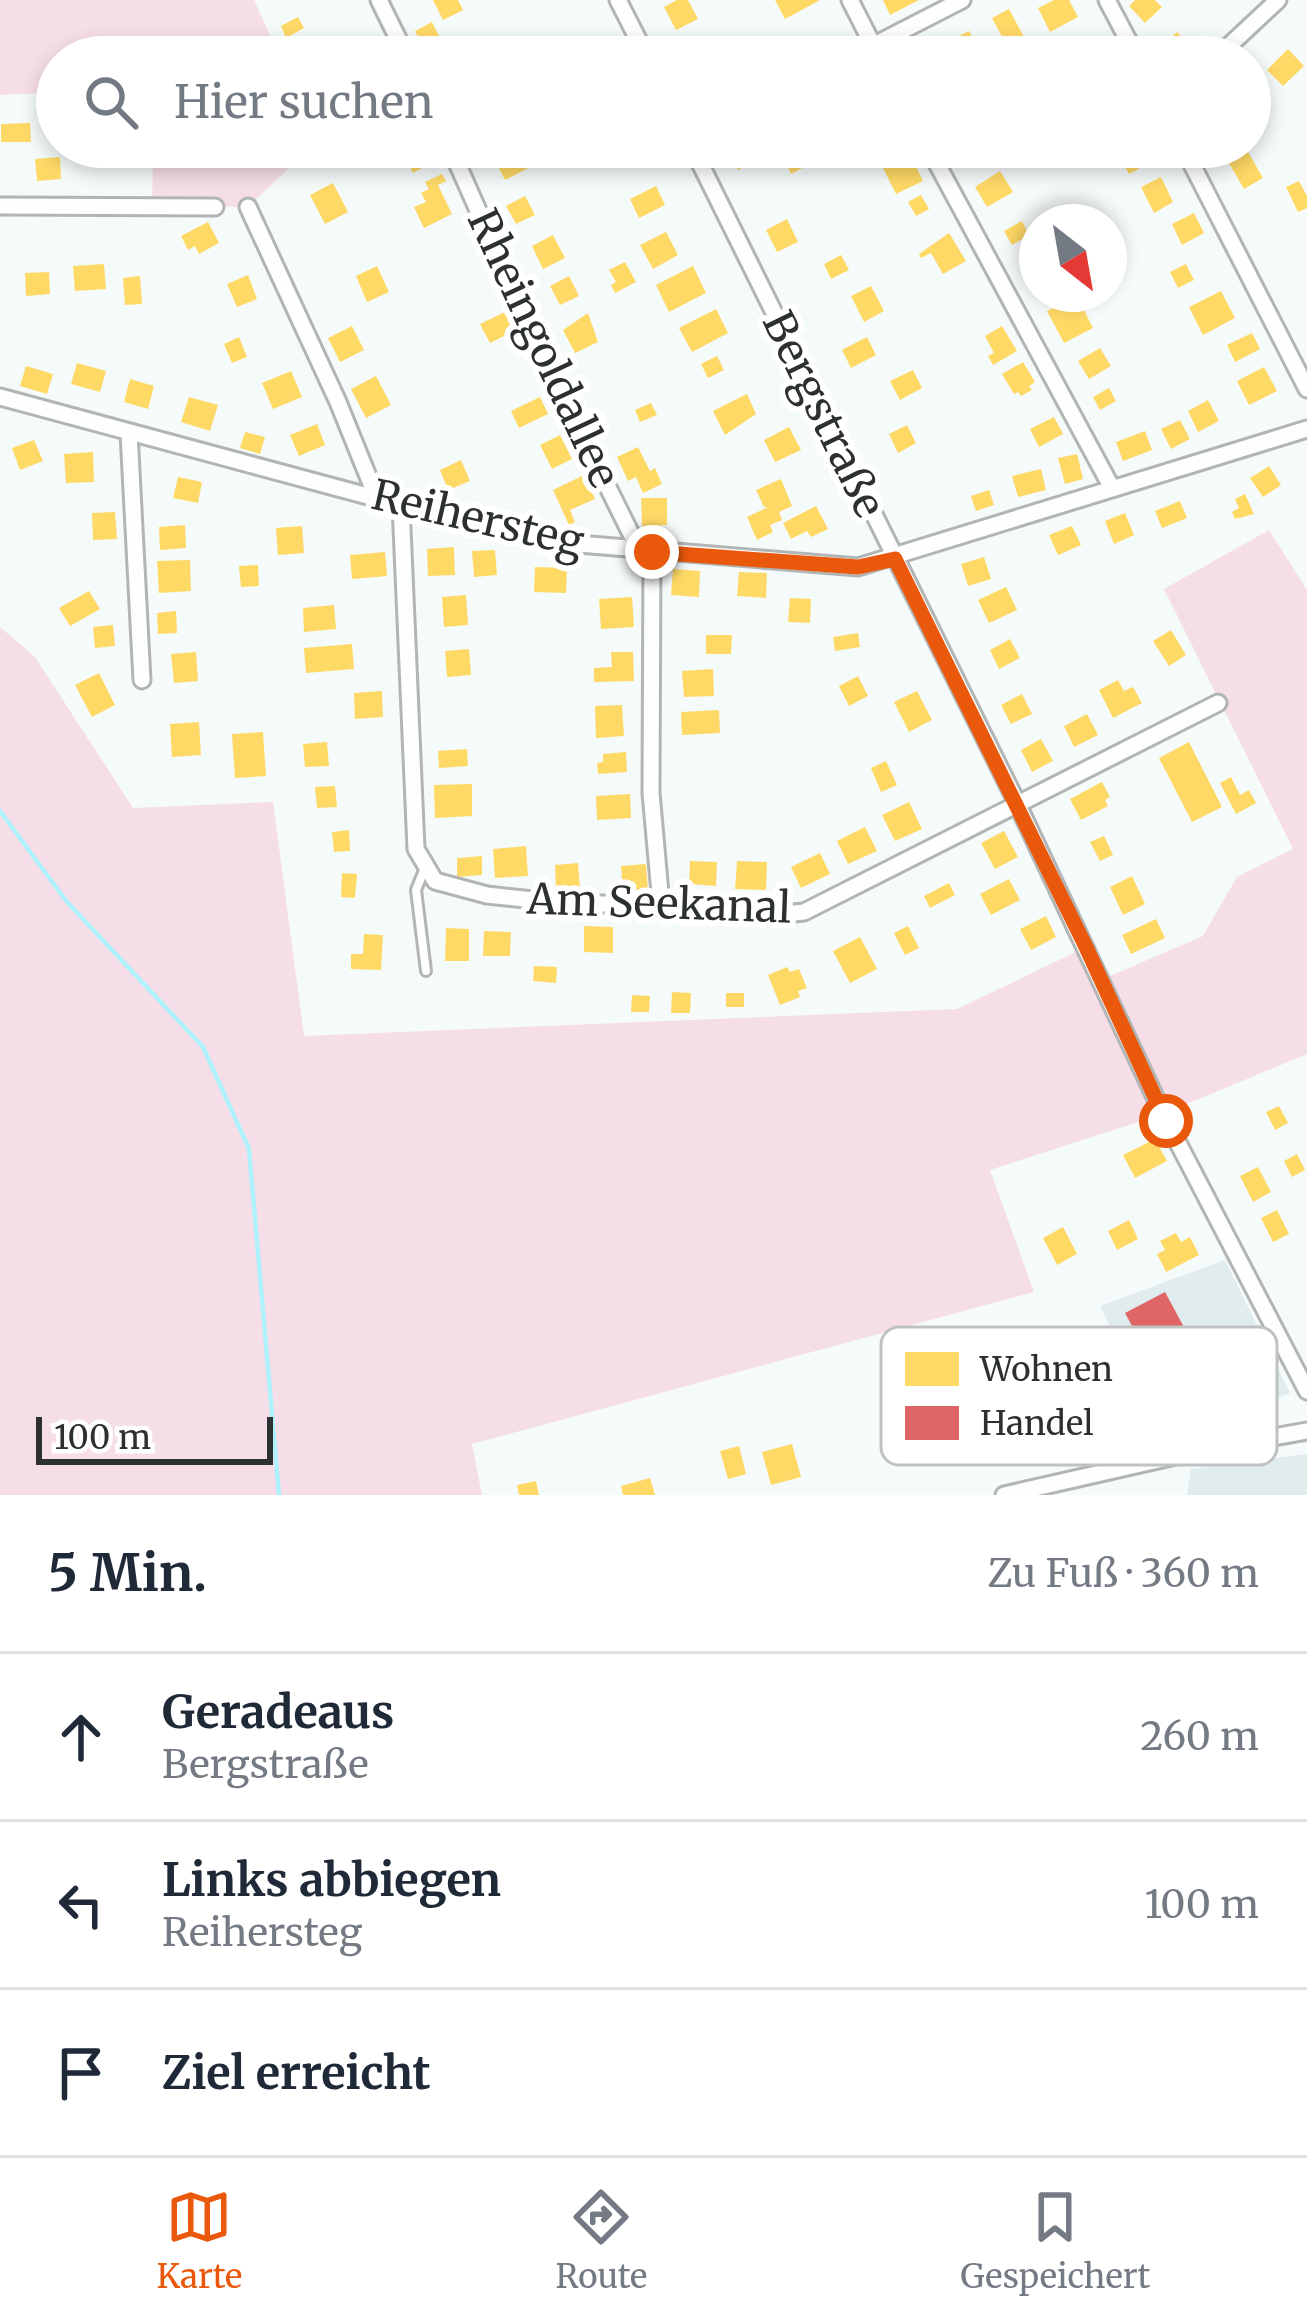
<!DOCTYPE html>
<html lang="de">
<meta charset="utf-8">
<style>
:root{--surface:#fff;--page:#f2f2f3;--text:#1f2937;--muted:#747a83;--line:#e0e1e3;--accent:#ea580c}
body{margin:0;font-family:Merriweather,serif;background:var(--page);color:var(--text)}
.compass{position:absolute;left:1019px;top:204px;width:108px;height:108px;border-radius:50%;background:var(--surface);box-shadow:0 6px 18px #0003;rotate:149deg}
.scale{position:absolute;left:36px;bottom:30px;width:237px;box-sizing:border-box;padding-left:12px;border:6px solid #2c3030;border-top:0;font-size:33px;line-height:42px;white-space:nowrap;color:#2c3030;-webkit-text-stroke:9px #fff;paint-order:stroke}
.stop{position:absolute;width:36px;height:36px;margin:-27px;border:9px solid #ea580c;border-radius:50%;background:#fff}
.stop.end{background:#ea580c;border-color:#fff;box-shadow:0 3px 12px #0008}
.list{margin:0;padding:0;list-style:none}
h2{display:flex;justify-content:space-between;align-items:center;height:156px;margin:0;padding:0 48px;font-size:51px}
h2 small{font-size:39px;font-weight:400;color:var(--muted)}
.list li{display:grid;grid-template-columns:78px 1fr auto;gap:36px;align-items:center;box-sizing:border-box;height:168px;padding:0 48px;border-top:3px solid var(--line)}
.list b{display:block;font-size:45px;white-space:nowrap}
.list p{margin:0;font-size:39px;white-space:nowrap;color:var(--muted)}
.list em{font-size:39px;font-style:normal;color:var(--muted)}
.icon{flex:none;width:66px;height:66px;fill:none;stroke:currentColor;stroke-width:2;stroke-linecap:round;stroke-linejoin:round}
.map{position:relative;flex:none;width:1307px;height:1495px;overflow:hidden}
.search{position:absolute;background:var(--surface);box-shadow:0 6px 18px #0003;left:36px;right:36px;top:36px;height:132px;display:flex;align-items:center;gap:30px;box-sizing:border-box;padding:0 42px;border-radius:66px;color:var(--muted);font-size:45px}
.sheet{height:660px;background:var(--surface)}
nav{display:flex;justify-content:space-around;align-items:center;box-sizing:border-box;height:168px;border-top:3px solid var(--line);background:var(--surface);font-size:33px;color:var(--muted)}
nav a{display:grid;justify-items:center;gap:6px}
nav .on{color:var(--accent)}
.map>svg:first-child{display:block}
</style>
<div class="map">
<svg width="1307" height="1495" viewBox="0 0 1307 1495">
<rect width="100%" height="100%" fill="#f5fafb"/>
<path fill="#e0ecee" d="M1225,1260L1290,1393L1167,1442L1100,1306Z
M1307,1454V1495H1187L1191,1469Z"/>
<path fill="#f6dee8" d="M0,0H254L280,57H57V98L48,93L0,95Z
M137,147H311L248,207L152,205L153,157Z
M1269,530L1307,590V1054L1163,1114L990,1170L1034,1292L472,1444L482,1495H0V627L35,657L133,808L273,802L304,1036L957,1009L1086,947L1101,980L1203,936L1237,877L1293,849L1164,589Z"/>
<path fill="#ffd966" d="M433,0H458L463,10L443,20Z
M677,0H688L698,19L676,30L664,7Z
M775,0H820L785,19Z
M883,0H919L890,15Z
M1054,0H1069L1078,17L1050,32L1038,8Z
M1135,0H1155L1162,7L1145,23L1129,6Z
M1009,9L1024,37L1007,46L992,18Z
M298,17L304,28L286,38L281,26Z
M432,22L440,38L423,47L415,31Z
M969,31L979,51L957,57L949,41Z
M1177,32L1195,51L1188,57H1163L1158,51Z
M601,37L611,57H584L579,48Z
M375,42L382,57H345Z
M1288,49L1304,66L1283,86L1267,70Z
M1250,82L1267,100L1250,116Z
M30,123L31,142H1V124Z
M94,147H116L117,166L101,167V162H94Z
M419,147H423L431,163L413,173L404,155Z
M488,147H523L532,166L505,180Z
M726,147H761L765,156L738,170Z
M847,147H878L880,151L855,164Z
M1137,148L1146,165L1129,174L1120,157Z
M802,152L808,165L791,174L785,161Z
M1248,152L1263,178L1244,189L1229,163Z
M910,154L923,181L896,194L883,168Z
M60,157L61,179L37,181L35,159Z
M1000,171L1013,192L987,207L975,187Z
M442,174L446,181L438,185L452,214L424,228L414,207L426,202L421,193L429,189L425,182Z
M1161,177L1173,202L1154,213L1141,187Z
M1299,181L1307,196V208L1298,212L1286,187Z
M333,183L348,212L325,224L310,195Z
M656,186L665,205L639,218L630,199Z
M921,195L929,209L916,216L908,202Z
M525,196L535,215L516,224L506,206Z
M1194,213L1204,233L1182,245L1172,224Z
M787,219L798,242L777,252L766,230Z
M1022,221L1029,235L1012,245L1004,231Z
M208,222L219,243L199,254L195,246L188,250L181,236Z
M666,232L678,255L653,269L640,245Z
M949,233L966,261L943,274L931,253L921,258L919,254Z
M553,235L565,258L543,269L532,246Z
M841,255L849,270L831,279L824,264Z
M625,262L636,282L615,293L611,285L616,282L609,270Z
M104,264L106,289L75,291L73,266Z
M1186,264L1194,280L1178,288L1170,272Z
M377,266L389,292L367,302L356,276Z
M693,266L706,293L669,312L656,285Z
M49,272L50,294L26,296L25,273Z
M248,275L257,299L237,307L227,284Z
M140,276L142,304L125,305L123,278Z
M569,276L579,296L560,305L550,286Z
M871,286L884,311L864,322L851,296Z
M1221,291L1235,318L1203,335L1189,307Z
M1077,296L1093,328L1064,343L1047,311Z
M716,309L728,333L692,352L679,328Z
M507,311L516,330L490,343L480,324Z
M588,313L598,342L575,353L563,330Z
M352,326L364,350L340,362L328,338Z
M1002,326L1017,351L993,365L988,356L994,353L985,336Z
M1252,333L1260,349L1235,362L1227,345Z
M239,337L247,357L232,363L224,344Z
M867,337L876,355L851,368L842,350Z
M1100,348L1111,366L1089,379L1078,361Z
M717,356L724,370L708,378L701,364Z
M1023,362L1035,382L1029,386L1032,390L1021,396L1018,392L1014,394L1002,374Z
M77,363L106,371L100,392L71,384Z
M26,366L53,374L47,394L20,386Z
M1264,367L1277,391L1249,405L1237,381Z
M913,370L922,388L900,400L890,381Z
M291,371L302,397L273,409L262,383Z
M376,376L391,405L366,418L351,389Z
M130,379L154,386L148,409L124,402Z
M1109,388L1116,401L1100,410L1093,397Z
M747,394L756,414L725,435L713,411Z
M189,397L218,405L210,431L181,422Z
M540,397L548,414L519,428L511,411Z
M1208,400L1219,421L1198,432L1188,411Z
M651,403L657,415L640,422L635,410Z
M1054,417L1063,434L1039,447L1030,429Z
M1180,420L1190,439L1171,449L1161,429Z
M317,424L325,445L299,456L290,435Z
M907,425L916,443L898,453L889,434Z
M789,427L801,450L775,462L764,440Z
M1145,431L1152,450L1123,461L1116,442Z
M245,432L265,437L260,454L240,448Z
M560,435L572,459L552,469L540,445Z
M34,440L43,461L20,470L12,448Z
M638,447L650,471L655,468L662,484L643,493L636,477L628,481L617,457Z
M93,452L94,482L66,483L64,454Z
M1077,454L1083,479L1065,484L1058,458Z
M461,460L470,481L448,490L440,470Z
M1269,466L1281,485L1263,497L1250,478Z
M1041,469L1046,490L1018,497L1012,476Z
M584,475L595,499L570,510L575,522L569,525L553,490Z
M178,477L202,482L198,503L173,498Z
M781,479L792,506L779,512L782,520L770,525L773,532L757,540L747,517L768,507H764L756,490Z
M989,490L994,505L976,511L971,496Z
M1245,494L1254,514L1235,519L1232,512L1239,508L1235,499Z
M641,498H667V525L642,526Z
M1180,501L1187,518L1162,528L1155,511Z
M816,506L828,529L811,537L807,531L791,539L783,523Z
M115,512L117,539L93,540L92,513Z
M1125,513L1134,535L1114,544L1105,521Z
M185,525L186,548L160,550L159,527Z
M302,526L304,553L278,555L276,528Z
M1072,526L1081,545L1058,555L1049,535Z
M454,547L455,575L428,576L427,549Z
M495,550L497,575L474,577L472,551Z
M385,552L387,576L352,579L350,555Z
M984,557L991,579L968,586L961,564Z
M190,560L191,591L159,593L157,561Z
M258,565L259,586L241,587L239,566Z
M535,567L567,568L566,593L534,592Z
M673,569L700,571L699,597L671,595Z
M739,572L767,573L766,598L737,596Z
M1006,587L1017,610L989,623L978,600Z
M89,591L100,609L70,626L59,608Z
M466,595L468,625L444,627L442,597Z
M632,597L634,627L601,629L599,599Z
M790,598L811,599L810,623L788,622Z
M334,605L336,629L304,632L303,608Z
M176,611L177,633L158,634L157,613Z
M113,625L115,646L95,648L93,627Z
M1171,630L1186,655L1169,666L1153,641Z
M858,633L860,647L835,651L833,637Z
M706,635H732L731,654H706Z
M1010,639L1020,658L999,669L990,650Z
M352,644L354,669L306,673L304,648Z
M469,649L471,675L447,677L445,651Z
M196,652L198,681L174,683L171,654Z
M611,652H633L634,681L594,682V668L612,667Z
M713,669L714,696L684,697L682,671Z
M99,673L115,705L92,717L75,685Z
M858,676L868,696L849,706L839,686Z
M1118,680L1124,691L1133,687L1142,703L1113,718L1099,690Z
M382,691L383,717L355,719L354,693Z
M917,691L932,720L909,732L894,702Z
M1022,694L1032,714L1011,724L1001,705Z
M622,705L624,736L596,738L595,706Z
M719,710L720,733L682,735L681,712Z
M1087,714L1098,735L1074,747L1064,726Z
M199,722L201,755L172,757L170,724Z
M263,732L266,776L235,778L232,734Z
M1041,739L1053,761L1032,772L1021,750Z
M327,742L329,766L305,767L303,744Z
M1189,742L1222,807L1192,822L1159,758Z
M467,749L468,766L439,768L438,751Z
M626,752L627,772L598,774L597,763L603,762V754Z
M886,761L897,785L881,792L871,768Z
M1231,777L1240,795L1249,790L1256,803L1236,814L1220,783Z
M1102,782L1110,797L1105,800L1108,806L1081,820L1070,799Z
M472,784V816L435,818L434,785Z
M335,786L337,807L317,808L315,787Z
M630,794L631,818L597,820L596,796Z
M909,802L922,829L895,841L882,815Z
M865,827L877,851L848,864L837,841Z
M349,830L350,851L334,852L332,832Z
M1004,831L1018,857L995,869L981,843Z
M1104,836L1113,855L1100,861L1090,842Z
M526,846L528,876L495,878L493,849Z
M820,853L830,874L801,888L791,867Z
M482,856V875L457,877V858Z
M690,861L717,862L716,886L689,884Z
M737,861L767,862L766,890L735,889Z
M578,863L580,888L556,890L555,865Z
M646,864L648,891L623,893L621,866Z
M342,873L357,874L355,898L341,897Z
M1132,876L1145,904L1123,915L1110,887Z
M1009,879L1020,900L991,915L980,894Z
M949,883L955,895L930,908L924,896Z
M1046,916L1056,937L1031,950L1020,929Z
M1156,919L1165,938L1131,954L1122,935Z
M584,926L613,927V953L584,952Z
M908,926L919,948L905,955L894,933Z
M446,928L469,929V961H445Z
M484,931L511,932L510,956H483Z
M364,934L383,935L381,970L351,969V954H363Z
M860,937L877,969L850,983L833,951Z
M534,966L557,967L556,983L533,981Z
M787,967L790,972L799,969L807,988L798,991L800,997L780,1005L768,975Z
M672,992L691,993L690,1013H671Z
M726,993H744V1007H726Z
M632,995L650,996L649,1012H631Z
M1279,1106L1288,1123L1275,1130L1266,1112Z
M1155,1139L1167,1161L1135,1178L1123,1155Z
M1297,1154L1305,1170L1292,1177L1284,1161Z
M1258,1167L1271,1192L1253,1202L1240,1176Z
M1277,1210L1289,1234L1273,1242L1261,1218Z
M1129,1220L1138,1239L1117,1250L1108,1231Z
M1063,1227L1077,1254L1057,1265L1043,1238Z
M1176,1233L1181,1242L1190,1237L1199,1255L1166,1272L1157,1254L1165,1250L1160,1241Z
M1066,1326L1074,1358L1055,1363L1047,1331Z
M792,1444L801,1477L771,1485L762,1452Z
M739,1446L746,1474L728,1479L720,1451Z
M650,1478L655,1495H623L621,1486Z
M536,1481L539,1495H519L517,1485Z"/>
<path fill="#e06666" d="M1165,1292L1212,1379L1172,1400L1125,1313Z"/>
<g fill="none" stroke-linecap="round" stroke-linejoin="round">
<path stroke="#aff2fc" stroke-width="4.5" d="M0,811L67,902L203,1047L249,1149L279,1495"/>
<defs>
<path id="service" d="M425,868L416,890L426,971"/>
<path id="minor" d="M379,0L407,57
M618,0L647,57
M850,0L879,57
M1107,0L1137,57
M851,57L962,0
M1217,57L1278,0
M450,147L537,344L638,548
M692,147L1017,803L1163,1114L1307,1391
M928,147L1112,488
M1183,147L1307,389
M0,206L215,207
M248,207L338,402L376,496
M0,397L401,505L554,542L858,567L1307,429
M129,433L142,680
M401,505L416,849L435,881L487,895L570,904H661L784,914L804,912L1218,703
M652,552L651,793L661,904
M1004,1495L1211,1448L1307,1431"/>
</defs>
<use href="#service" stroke="#b1b5b5" stroke-width="14"/>
<use href="#minor" stroke="#b1b5b5" stroke-width="21"/>
<use href="#service" stroke="#fefefe" stroke-width="8"/>
<use href="#minor" stroke="#fefefe" stroke-width="15"/>
</g>
<g fill="none" stroke-linecap="round" stroke-linejoin="round">
<path stroke="#ea580c" stroke-width="15" d="M652,552L858,567L895,559L1086,947L1166,1121"/>
</g>
<g text-anchor="middle" dominant-baseline="central" stroke-width="12" stroke-linejoin="round" paint-order="stroke">
<g font-size="42" fill="#2c3030" stroke="#fff">
<text transform="translate(544 348) rotate(65)">Rheingoldallee</text>
<text transform="translate(824 414) rotate(64)">Bergstraße</text>
<text transform="translate(478 518) rotate(13)">Reihersteg</text>
<text transform="translate(659 903) rotate(2)">Am Seekanal</text>
</g>
</g>
<rect x="881" y="1327" width="396" height="138" rx="18" fill="#fff" stroke="#c0c1c1" stroke-width="3"/>
<rect x="905" y="1352" width="54" height="34" fill="#ffd966"/>
<rect x="905" y="1406" width="54" height="34" fill="#e06666"/>
<g font-size="33" fill="#2c3030">
<text x="980" y="1381">Wohnen</text>
<text x="980" y="1435">Handel</text>
</g>
</svg>
<svg class="compass" viewBox="-18 -18 36 36"><path d="M0-13l5 13h-10z" fill="#e53935"/><path d="M0 13l5-13h-10z" fill="#747a83"/></svg>
<div class="scale">100 m</div>
<div class="stop" style="left:1166px;top:1121px"></div>
<div class="stop end" style="left:652px;top:552px"></div>
<div class="search"><svg class="icon" aria-label="search" viewBox="0 0 24 24"><circle cx="10" cy="10" r="6"/><path d="M15 15l6 6"/></svg>Hier suchen</div>
</div>
<section class="sheet">
<h2>5 Min.<small>Zu Fuß · 360 m</small></h2>
<ul class="list">
<li><svg class="icon" aria-label="ahead" viewBox="0 0 24 24"><path d="M12 20V5M6 11l6-6 6 6"/></svg><div><b>Geradeaus</b><p>Bergstraße</p></div><em>260 m</em></li>
<li><svg class="icon" aria-label="left" viewBox="0 0 24 24"><path d="M17 20v-9H6M10 6l-5 5 5 5"/></svg><div><b>Links abbiegen</b><p>Reihersteg</p></div><em>100 m</em></li>
<li><svg class="icon" aria-label="arrive" viewBox="0 0 24 24"><path d="M6 21V4h12l-3 4 3 4H6"/></svg><div><b>Ziel erreicht</b></div></li>
</ul>
</section>
<nav>
<a class="on"><svg class="icon" aria-label="map" viewBox="0 0 24 24"><path d="M3 6l6-2 6 2 6-2v14l-6 2-6-2-6 2zM9 4v14M15 6v14"/></svg>Karte</a>
<a><svg class="icon" aria-label="directions" viewBox="0 0 24 24"><path d="M12 3l9 9-9 9-9-9zM9 14v-3h6M13 9l2 2-2 2"/></svg>Route</a>
<a><svg class="icon" aria-label="saved" viewBox="0 0 24 24"><path d="M7 4h10v16l-5-4-5 4z"/></svg>Gespeichert</a>
</nav>
